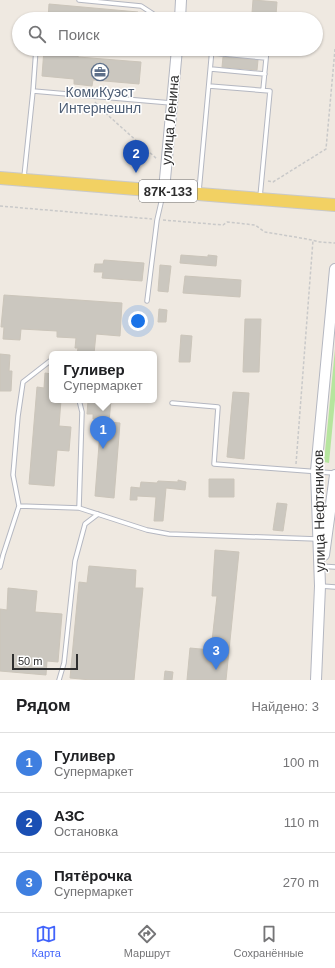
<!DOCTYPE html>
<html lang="ru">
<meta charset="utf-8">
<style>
:root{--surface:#fff;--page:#f6f6f6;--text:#202124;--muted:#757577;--line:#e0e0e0;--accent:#4264fb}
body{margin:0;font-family:Helvetica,sans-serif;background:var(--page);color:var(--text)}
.scale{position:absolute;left:12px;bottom:10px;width:66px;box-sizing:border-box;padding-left:4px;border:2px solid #2e2e2e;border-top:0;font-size:11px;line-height:14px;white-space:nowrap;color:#2e2e2e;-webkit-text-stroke:3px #fff;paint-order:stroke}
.you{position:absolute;left:138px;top:321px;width:14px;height:14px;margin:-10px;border:3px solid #fff;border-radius:50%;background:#1a73e8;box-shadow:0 0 0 6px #1a73e833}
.badge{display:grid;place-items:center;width:26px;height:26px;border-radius:50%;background:var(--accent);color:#fff;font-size:13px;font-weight:700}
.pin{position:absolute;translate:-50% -33px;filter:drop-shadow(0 1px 2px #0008)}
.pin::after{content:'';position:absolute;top:21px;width:14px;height:12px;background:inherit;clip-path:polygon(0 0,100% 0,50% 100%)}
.popup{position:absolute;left:49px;top:351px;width:108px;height:52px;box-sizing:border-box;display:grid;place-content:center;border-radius:6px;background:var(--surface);filter:drop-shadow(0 1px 3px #0005);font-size:13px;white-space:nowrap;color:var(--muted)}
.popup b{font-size:15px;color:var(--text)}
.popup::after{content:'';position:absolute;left:50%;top:100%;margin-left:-8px;border:8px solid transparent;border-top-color:var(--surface)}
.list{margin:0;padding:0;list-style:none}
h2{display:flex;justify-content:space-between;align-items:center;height:52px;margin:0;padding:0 16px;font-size:17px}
h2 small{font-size:13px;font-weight:400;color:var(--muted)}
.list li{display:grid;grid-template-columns:26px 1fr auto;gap:12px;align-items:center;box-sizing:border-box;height:60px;padding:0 16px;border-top:1px solid var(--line)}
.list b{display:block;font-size:15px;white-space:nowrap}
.list p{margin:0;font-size:13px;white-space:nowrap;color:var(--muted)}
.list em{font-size:13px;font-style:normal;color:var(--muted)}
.icon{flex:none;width:22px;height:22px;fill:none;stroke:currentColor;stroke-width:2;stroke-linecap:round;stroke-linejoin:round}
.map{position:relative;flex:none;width:335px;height:680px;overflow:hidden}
.search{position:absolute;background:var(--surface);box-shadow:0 1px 3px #0004;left:12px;right:12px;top:12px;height:44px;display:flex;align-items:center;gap:10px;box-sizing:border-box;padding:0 14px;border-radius:22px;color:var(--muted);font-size:15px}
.sheet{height:232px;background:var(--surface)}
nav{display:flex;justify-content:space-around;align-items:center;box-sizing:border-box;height:56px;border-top:1px solid var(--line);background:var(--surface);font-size:11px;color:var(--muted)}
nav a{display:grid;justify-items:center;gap:2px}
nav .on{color:var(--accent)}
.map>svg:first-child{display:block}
</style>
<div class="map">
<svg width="335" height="680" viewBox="0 0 335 680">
<rect width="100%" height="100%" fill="#efe9e1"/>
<path fill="#b6e59e" d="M335,349V400L329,463L324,462Z"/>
<path fill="#cbc7bf" stroke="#cbc5ba" d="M253,0L277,2L276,15L252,13Z
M49,4L138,12L137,19H48Z
M44,49L78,52V57L141,62L139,84L93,80L92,86L74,84V79L42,76Z
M223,57L258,60L257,70L222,67Z
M181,255L208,257V255L217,256L216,266L180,263Z
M104,260L144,263L142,281L102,278L103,272H94L95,264H103Z
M160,265L171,266L168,292L158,291Z
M185,276L241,280L240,297L183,293Z
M4,295L122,303L120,336L96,334L94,354H77L78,348H75L76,338L57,337V331L21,329L20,340L3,339L4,327H1Z
M159,309L167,310L166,322H158Z
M245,319H261L259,372H243Z
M181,335L192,336L190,362H179Z
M0,354L10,355L9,371H12L11,391H0Z
M45,373L52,374V400H61L59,426L71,427L69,451L57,450L54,486L29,484L37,387L44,388Z
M233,392L249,393L244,459L227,457Z
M88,400H111L109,422L120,423L114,498L95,496L101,419H93V414H87Z
M209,479H234V497H209Z
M178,480L186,482L185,490L166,488L163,521H154L156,497L137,496V500H130L131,487L140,488L141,482L157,483L158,481L178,482Z
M277,503L287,504L283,531L273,530Z
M215,550L239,552L226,680H187L190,648L211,650L217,596H212Z
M89,566L136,570L135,588H143L134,680H91L70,678L79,582L87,583Z
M8,588L37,591L35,612L62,614L58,662L47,661L46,675L0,671V609L7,610Z
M165,671L173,672L172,680H164Z"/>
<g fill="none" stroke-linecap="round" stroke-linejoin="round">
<defs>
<path id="lane" d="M79,0L141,6L161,19
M145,49L175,51
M212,53L266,58
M211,69L265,74
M209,86L270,91L260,197
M263,90L267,49
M33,91L36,49
M24,177L33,91L171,103
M199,191L212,49
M147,301L157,220L163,194
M172,403L218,407L214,464L334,473
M19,506L13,475L18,416L23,382L50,361L52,362
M79,508L82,412L79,400
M320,566L335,567
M0,567L3,555L19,506L79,508L147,530L169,534L317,539
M321,586L335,587
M59,680L64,663L75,561L85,524L98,514"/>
<path id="secondary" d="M180,19L181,0
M164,190L177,49
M324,555L335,475
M316,680L320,586L316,471L335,269"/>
<path id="primary" d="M0,178L335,205"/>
</defs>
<use href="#lane" stroke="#b4b7c1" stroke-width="5.5"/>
<use href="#secondary" stroke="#b4b7c1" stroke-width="12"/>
<use href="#primary" stroke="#c9c9c9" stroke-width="14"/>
<path stroke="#c9c9c9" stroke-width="1.5" stroke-dasharray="3 2" stroke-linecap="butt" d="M95,102L102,110L157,159
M268,181L273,182L326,149L335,49
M0,206L152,219
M163,220L223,225L227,222L255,225L265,232L307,239L320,242L335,243
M296,464L313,240"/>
<use href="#lane" stroke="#fff" stroke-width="3.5"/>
<use href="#secondary" stroke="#fff" stroke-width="10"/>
<use href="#primary" stroke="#f2d163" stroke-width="12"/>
</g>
<defs>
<symbol id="office-ring" viewBox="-11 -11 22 22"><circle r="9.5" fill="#fff" stroke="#5c6f8a" stroke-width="1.5"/><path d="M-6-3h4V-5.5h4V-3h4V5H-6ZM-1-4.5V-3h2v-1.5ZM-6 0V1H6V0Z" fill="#5c6f8a"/></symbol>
</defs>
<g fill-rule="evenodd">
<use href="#office-ring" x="90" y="62" width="20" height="20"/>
</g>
<g text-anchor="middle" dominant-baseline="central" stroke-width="3" stroke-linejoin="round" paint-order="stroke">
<rect fill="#fff" stroke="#6d6d6d" stroke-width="1" x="139" y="180" width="58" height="22" rx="3"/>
<g font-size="13" font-weight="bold" fill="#2e2e2e">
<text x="168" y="191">87К-133</text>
</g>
<g font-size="14" fill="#4e5e75" stroke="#fff">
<text x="100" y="92">КомиКуэст<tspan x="100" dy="16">Интернешнл</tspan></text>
</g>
<g font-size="14" fill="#2e2e2e" stroke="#fff">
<text transform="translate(170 120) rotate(-85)">улица Ленина</text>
<text transform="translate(319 511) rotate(-91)">улица Нефтяников</text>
</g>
</g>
</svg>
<div class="scale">50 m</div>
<div class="you"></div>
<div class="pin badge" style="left:103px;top:449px;background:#3f7fe0">1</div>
<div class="popup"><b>Гуливер</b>Супермаркет</div>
<div class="pin badge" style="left:136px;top:173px;background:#1a4fb4">2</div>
<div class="pin badge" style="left:216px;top:670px;background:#3f7fe0">3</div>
<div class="search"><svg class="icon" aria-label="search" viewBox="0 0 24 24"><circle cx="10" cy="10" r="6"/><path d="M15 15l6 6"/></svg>Поиск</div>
</div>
<section class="sheet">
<h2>Рядом<small>Найдено: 3</small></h2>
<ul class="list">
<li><span class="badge" style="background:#3f7fe0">1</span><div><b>Гуливер</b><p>Супермаркет</p></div><em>100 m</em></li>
<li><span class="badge" style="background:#1a4fb4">2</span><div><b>АЗС</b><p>Остановка</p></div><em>110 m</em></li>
<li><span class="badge" style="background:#3f7fe0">3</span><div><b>Пятёрочка</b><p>Супермаркет</p></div><em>270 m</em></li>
</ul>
</section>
<nav>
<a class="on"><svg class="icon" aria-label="map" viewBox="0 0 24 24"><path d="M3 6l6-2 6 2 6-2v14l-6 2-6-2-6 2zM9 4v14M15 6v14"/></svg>Карта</a>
<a><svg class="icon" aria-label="directions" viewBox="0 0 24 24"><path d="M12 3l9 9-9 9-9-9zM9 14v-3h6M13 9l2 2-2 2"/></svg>Маршрут</a>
<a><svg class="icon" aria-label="saved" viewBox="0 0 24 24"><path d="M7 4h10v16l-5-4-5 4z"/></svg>Сохранённые</a>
</nav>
